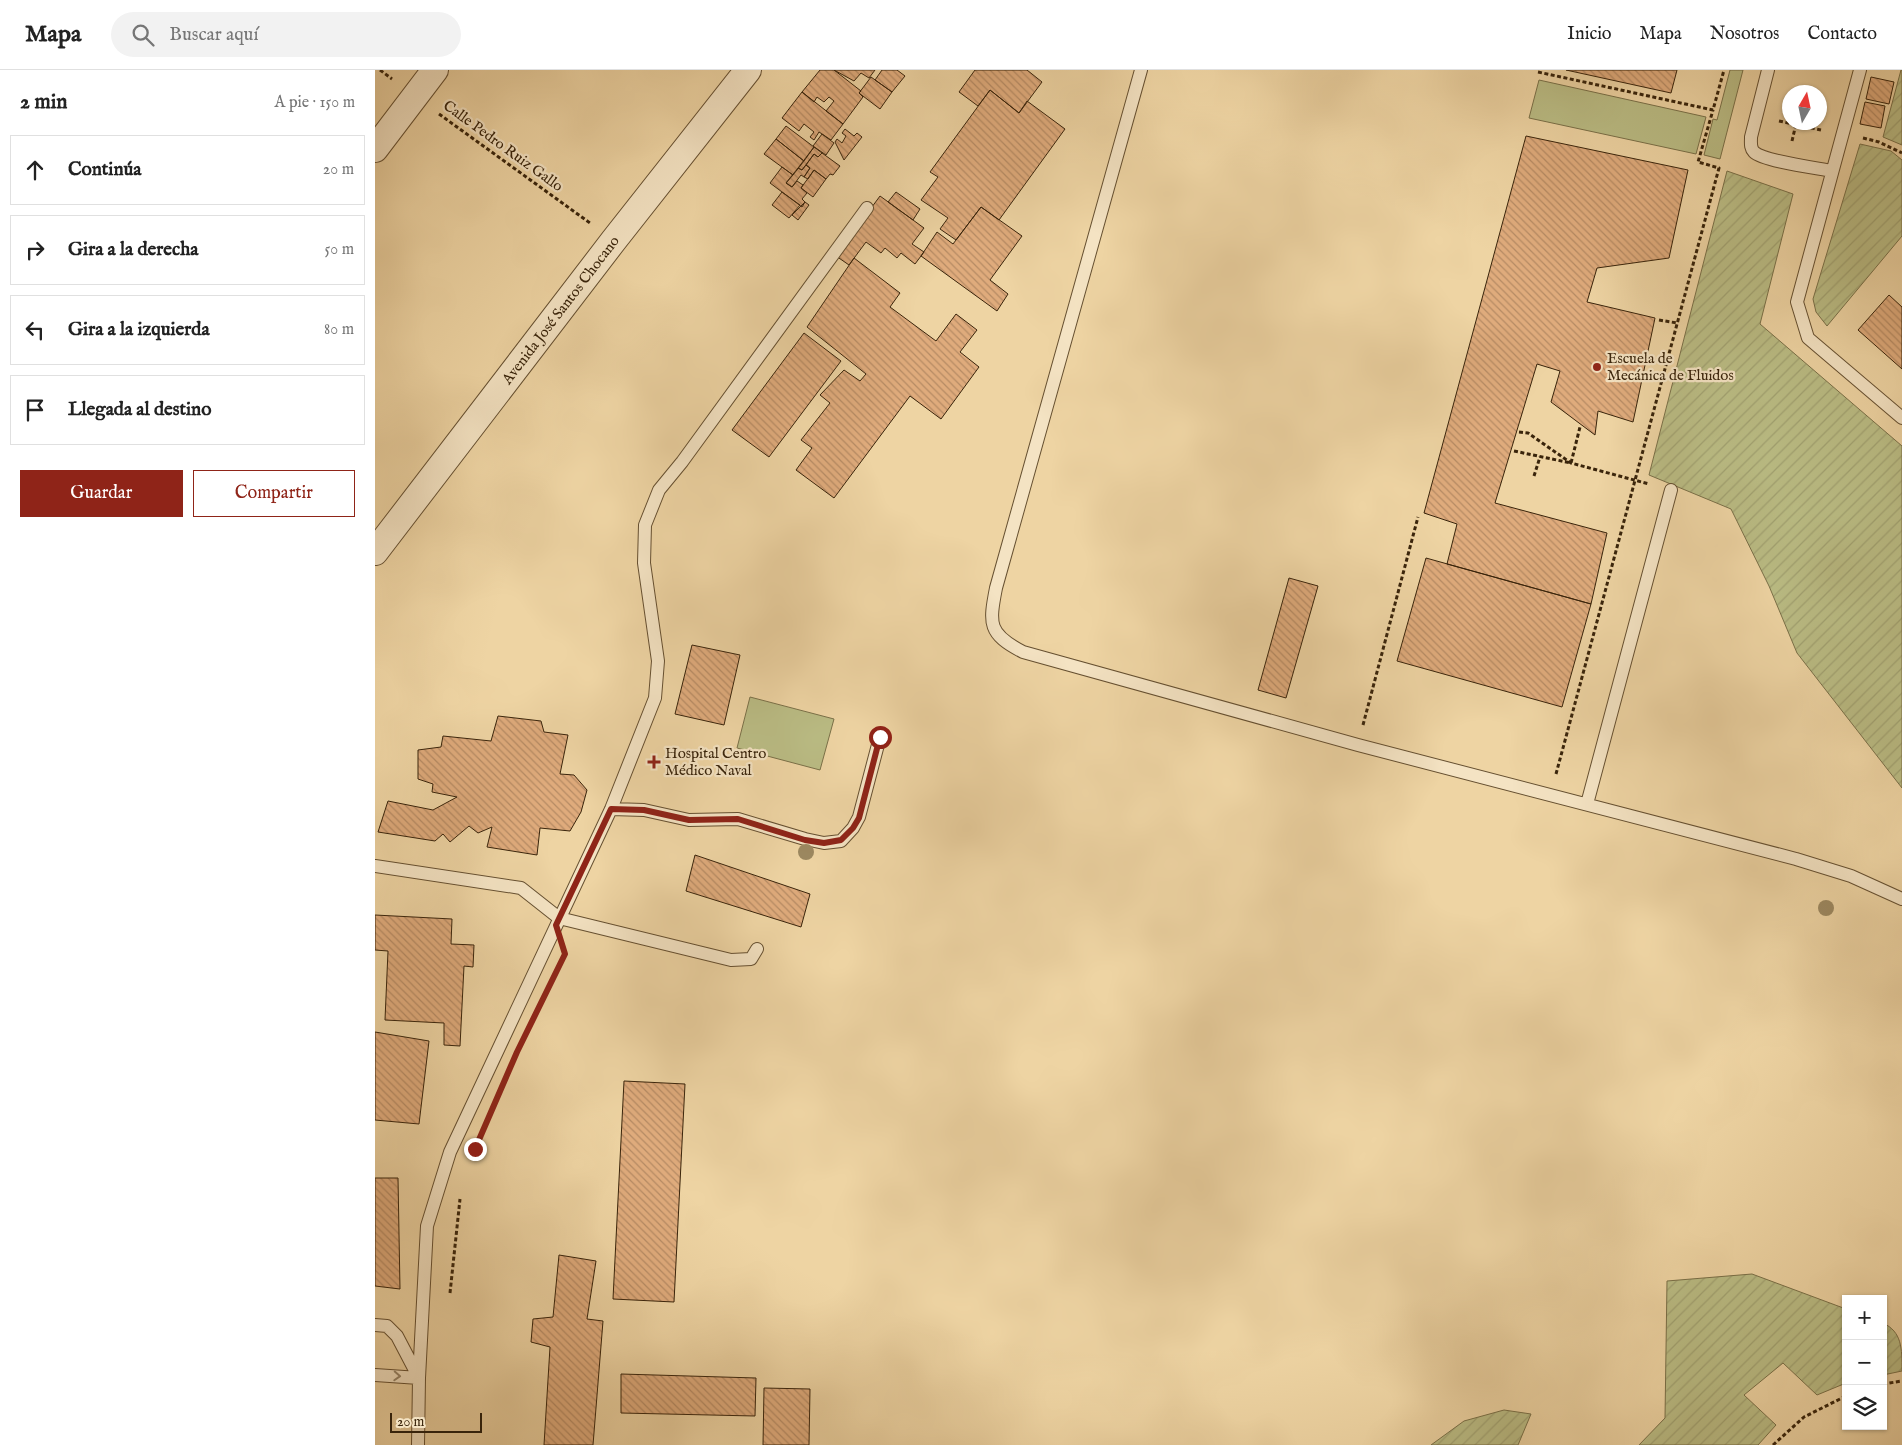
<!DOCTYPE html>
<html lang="es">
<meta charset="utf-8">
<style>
:root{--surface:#fff;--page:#f2f2f2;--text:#222;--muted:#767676;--line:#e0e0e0;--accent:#8f2418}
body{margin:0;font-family:"IM FELL English",serif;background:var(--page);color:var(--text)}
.controls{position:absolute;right:15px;bottom:15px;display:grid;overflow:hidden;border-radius:0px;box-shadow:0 1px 4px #0004}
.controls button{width:45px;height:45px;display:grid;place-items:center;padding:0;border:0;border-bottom:1px solid var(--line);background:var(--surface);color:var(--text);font:25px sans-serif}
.compass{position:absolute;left:1407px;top:15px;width:45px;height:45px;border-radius:50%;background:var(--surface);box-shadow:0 1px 4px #0004;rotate:9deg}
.scale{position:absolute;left:15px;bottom:12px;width:92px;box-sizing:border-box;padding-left:5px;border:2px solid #39240b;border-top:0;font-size:14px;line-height:18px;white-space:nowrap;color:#39240b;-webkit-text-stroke:4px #f4e3c3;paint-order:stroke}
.stop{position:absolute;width:15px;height:15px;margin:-11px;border:4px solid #8f2418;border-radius:50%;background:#fff}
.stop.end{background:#8f2418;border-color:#fff;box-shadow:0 1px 5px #0008}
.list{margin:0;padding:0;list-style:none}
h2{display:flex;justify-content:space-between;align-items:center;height:65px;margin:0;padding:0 20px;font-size:21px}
h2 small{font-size:16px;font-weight:400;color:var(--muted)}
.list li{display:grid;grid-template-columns:32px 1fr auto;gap:15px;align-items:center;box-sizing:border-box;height:70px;margin:0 10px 10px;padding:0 10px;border:1px solid var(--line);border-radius:0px}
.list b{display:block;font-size:19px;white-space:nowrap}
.list em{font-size:16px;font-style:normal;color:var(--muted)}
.actions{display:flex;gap:10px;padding:15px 20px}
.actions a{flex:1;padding:11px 0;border:1px solid var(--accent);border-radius:0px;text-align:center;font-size:18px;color:var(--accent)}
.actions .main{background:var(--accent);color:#fff}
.icon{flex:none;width:28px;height:28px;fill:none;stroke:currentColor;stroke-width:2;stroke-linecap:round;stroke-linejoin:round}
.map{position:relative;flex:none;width:1527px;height:1375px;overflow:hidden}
header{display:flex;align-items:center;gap:30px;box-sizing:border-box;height:70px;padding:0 25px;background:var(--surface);border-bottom:1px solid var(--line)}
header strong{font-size:24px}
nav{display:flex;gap:28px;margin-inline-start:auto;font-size:18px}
.search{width:350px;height:45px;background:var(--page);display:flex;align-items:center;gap:12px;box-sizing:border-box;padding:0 18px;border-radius:28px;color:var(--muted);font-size:19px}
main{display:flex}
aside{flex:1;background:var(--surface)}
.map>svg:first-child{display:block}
</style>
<header>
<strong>Mapa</strong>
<div class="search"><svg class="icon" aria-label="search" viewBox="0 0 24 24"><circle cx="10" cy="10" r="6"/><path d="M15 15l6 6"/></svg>Buscar aquí</div>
<nav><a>Inicio</a><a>Mapa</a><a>Nosotros</a><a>Contacto</a></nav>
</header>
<main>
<aside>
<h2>2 min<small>A pie · 150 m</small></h2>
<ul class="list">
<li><svg class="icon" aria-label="ahead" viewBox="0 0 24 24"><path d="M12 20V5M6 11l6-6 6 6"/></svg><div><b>Continúa</b></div><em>20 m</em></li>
<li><svg class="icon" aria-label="right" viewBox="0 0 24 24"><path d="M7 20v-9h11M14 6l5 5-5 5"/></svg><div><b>Gira a la derecha</b></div><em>50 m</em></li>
<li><svg class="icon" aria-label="left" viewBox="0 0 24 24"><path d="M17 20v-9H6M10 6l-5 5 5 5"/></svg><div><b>Gira a la izquierda</b></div><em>80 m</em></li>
<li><svg class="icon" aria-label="arrive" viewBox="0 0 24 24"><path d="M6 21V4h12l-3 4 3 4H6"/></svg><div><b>Llegada al destino</b></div></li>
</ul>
<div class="actions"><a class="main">Guardar</a><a>Compartir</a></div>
</aside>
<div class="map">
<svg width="1527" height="1375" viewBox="0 0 1527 1375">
<defs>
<pattern id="garden-furrows" width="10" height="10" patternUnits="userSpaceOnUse" patternTransform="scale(1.25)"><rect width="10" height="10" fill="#babc84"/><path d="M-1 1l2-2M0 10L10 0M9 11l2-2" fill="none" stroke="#a1a171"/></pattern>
<pattern id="building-back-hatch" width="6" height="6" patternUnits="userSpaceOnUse" patternTransform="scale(1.25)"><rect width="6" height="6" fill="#dfab7c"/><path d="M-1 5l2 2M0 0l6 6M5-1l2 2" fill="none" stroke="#b68b64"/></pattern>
</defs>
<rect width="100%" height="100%" fill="#eed4a3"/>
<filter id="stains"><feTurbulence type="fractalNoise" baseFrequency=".004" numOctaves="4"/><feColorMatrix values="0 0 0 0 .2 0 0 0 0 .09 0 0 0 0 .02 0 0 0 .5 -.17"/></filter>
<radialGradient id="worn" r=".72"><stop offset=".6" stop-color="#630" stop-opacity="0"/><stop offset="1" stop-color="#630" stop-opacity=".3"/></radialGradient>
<path fill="#babc84" stroke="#7a7048" d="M1355,0H1368L1345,89L1329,85L1338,49L1342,50Z
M1164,10L1331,47L1321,84L1154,48Z
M375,627L459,649L445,700L362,678Z"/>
<path fill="url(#garden-furrows)" stroke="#7a7048" d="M1526,0H1527V75L1508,67Z
M1485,74L1516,81L1527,90V166L1452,256L1441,242L1438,229Z
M1352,101L1418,124L1385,254L1527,376V718L1422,583L1394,516L1356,439L1274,405Z
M1377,1204L1471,1239V1313L1442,1325L1408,1293L1369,1325L1401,1355L1383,1375H1264L1290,1348L1292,1211Z
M1508,1253C1527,1262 1527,1278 1527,1301L1508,1305Z
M1129,1340L1156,1344L1143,1375H1056L1089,1351Z"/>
<path fill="url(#building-back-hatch)" stroke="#39240b" d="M445,0H459L486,21L484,23L488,27L468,54L451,41L459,31L454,27L449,32L442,27L439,32L427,22Z
M459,0H500L494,8L486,3L479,11Z
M507,0H522L530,6L517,22L500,10Z
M600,0H652L667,12L644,43L615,20L603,36L584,22Z
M1191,0H1302L1296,23Z
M496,7L517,22L505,39L484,23Z
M1496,7L1519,12L1514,34L1491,29Z
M615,20L644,43L652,31L690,59L624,150L606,137L581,170L565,159L573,148L546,130L563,107L555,102Z
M427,22L468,54L456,70L444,62L439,70L435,67L439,62L429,54L424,61L407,48Z
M1490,32L1510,36L1506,58L1485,54Z
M411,56L439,77L429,91L401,69Z
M470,59L479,66L482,63L487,67L469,90L460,72L462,69L467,73L471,66L467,63Z
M447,64L459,73L451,85L438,76Z
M1151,66L1313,100L1294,188L1222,198L1212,232L1280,248L1258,352L1223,341L1220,365L1176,332L1185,301L1162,294L1120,433L1232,463L1216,534L1072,494L1082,454L1049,443Z
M401,69L429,91L418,105L389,84Z
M439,77L447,83L443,87L439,84L427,100L423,98Z
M447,83L465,96L458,105L455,104L451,109L439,100L433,109L429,107L435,98L431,95L439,84L443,87Z
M431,95L435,98L429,107L426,105L417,117L411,113L423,98L427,100Z
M407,97L418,105L411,113L417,117L422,111L428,115L426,118L432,123L427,129L430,132L427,137L395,113Z
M439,100L451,109L438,127L426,118Z
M407,122L425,135L414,148L397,135Z
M521,122L545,139L538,150L513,132Z
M505,126L549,158L537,174L549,182L540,194L526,183L522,188L510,178L506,183L491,172L474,195L461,186Z
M430,132L434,135L423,150L417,145Z
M606,137L647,166L615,210L633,224L622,241L546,186L562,162L578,174Z
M479,188L525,223L515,237L561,271L581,244L602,260L585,282L604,297L566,349L535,326L459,428L421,400L437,378L426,370L455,333L445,325L469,300L485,311L491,304L432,257Z
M1514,225L1527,237V299L1483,260Z
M429,263L466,291L394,387L357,360Z
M1051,488L1216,534L1187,637L1022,591Z
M914,508L943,516L911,628L883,620Z
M317,575L365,585L349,655L300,644Z
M123,646L166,651L169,662L193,665L185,704L199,705L212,720L206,742L195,761L165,758L162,785L112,777L117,757L103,763L94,756L75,772L68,764L60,771L3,762L13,731L58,740L82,727L57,722L58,714L43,709V680L66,677L68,666L116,671Z
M320,785L435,824L426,857L311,821Z
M0,845L77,849L76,874L99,875L98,897L89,896L85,976L69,975V953L10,950L13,881L0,880Z
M0,962L54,971L44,1054L0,1050Z
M249,1011L310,1014L299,1232L238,1229Z
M0,1108H23L25,1219L0,1216Z
M184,1185L221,1191L212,1249L228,1251L218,1375H169L175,1277L156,1272L158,1249L178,1247Z
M246,1304L381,1308L380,1346L246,1343Z
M389,1318L435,1319L434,1375H388Z"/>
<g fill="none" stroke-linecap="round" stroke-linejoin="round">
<defs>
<path id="lane" d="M766,0L621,518C614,554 613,564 648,582L983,675L1421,789L1476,806L1527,829
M1393,0L1376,67C1376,73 1375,78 1379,82C1388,91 1442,98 1457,101
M1485,0L1422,232L1433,268L1527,348
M1212,734L1296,420
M236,739L269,740L314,750L363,749L430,769L449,773L466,771L478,758L484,747L505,667
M0,796L146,818L184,848L356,890L376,889L382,879
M0,1255L12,1256L22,1266L44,1308
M0,1305L44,1308
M43,1375L44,1308L52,1156L75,1082L236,739L280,628L283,591L269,493L270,455L284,420L307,392L492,138"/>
<g id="street">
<path d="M0,79L60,0"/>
<path id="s1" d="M0,482L239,170L373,0"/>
</g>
</defs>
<use href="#lane" stroke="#665031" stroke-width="14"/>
<use href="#street" stroke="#665031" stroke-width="28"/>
<path stroke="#39240b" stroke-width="3" stroke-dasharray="4 2.5" stroke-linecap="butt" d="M5,0L17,9
M1163,2L1338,40L1349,0
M64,44L215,153
M1404,51L1446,60
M1488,68L1504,72L1527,83
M1417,71L1421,54
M1284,250L1302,253
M1144,362L1153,363L1196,393L1274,414
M1139,381L1196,393L1205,357
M1159,406L1165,387
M988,655L1043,447
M1181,704L1344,98L1323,92L1338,40
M75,1223L85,1129
M1508,1314L1527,1311
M1398,1375L1429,1347L1471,1326"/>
<use href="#lane" stroke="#f4e3c3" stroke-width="12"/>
<use href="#street" stroke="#f4e3c3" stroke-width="26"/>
</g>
<g fill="#9c8860">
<circle cx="431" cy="782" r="8"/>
<circle cx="1451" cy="838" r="8"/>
</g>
<defs><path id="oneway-chevron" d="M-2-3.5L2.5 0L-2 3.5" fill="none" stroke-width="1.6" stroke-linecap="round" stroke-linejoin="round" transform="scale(1.25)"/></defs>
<use stroke="#968467" href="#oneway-chevron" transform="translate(22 1306) rotate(3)"/>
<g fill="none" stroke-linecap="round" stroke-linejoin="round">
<path stroke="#8f2418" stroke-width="6" d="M100,1079L142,982L190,884L181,855L236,739L269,740L314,750L363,749L430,770L449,773L466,770L478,758L484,748L505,667"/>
</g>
<g fill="#8f2418" stroke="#f4e3c3" stroke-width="2">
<circle cx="1222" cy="297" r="5"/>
<path d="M276.5 684.5h5v5h5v5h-5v5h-5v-5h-5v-5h5z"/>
</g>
<g text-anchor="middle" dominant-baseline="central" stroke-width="4.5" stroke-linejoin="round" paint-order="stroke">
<g font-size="15" fill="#39240b" stroke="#f4e3c3">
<text transform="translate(128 76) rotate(36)">Calle Pedro Ruiz Gallo</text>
<text stroke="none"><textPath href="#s1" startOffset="305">Avenida José Santos Chocano</textPath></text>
</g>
<g font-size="15" fill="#39240b" stroke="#f4e3c3" text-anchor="start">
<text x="1232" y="288">Escuela de<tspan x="1232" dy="17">Mecánica de Fluidos</tspan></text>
<text x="290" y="683">Hospital Centro<tspan x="290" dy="17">Médico Naval</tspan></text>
</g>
</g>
<rect width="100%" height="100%" filter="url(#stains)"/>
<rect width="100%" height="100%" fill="url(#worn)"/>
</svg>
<div class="controls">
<button>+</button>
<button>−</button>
<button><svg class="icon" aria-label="layers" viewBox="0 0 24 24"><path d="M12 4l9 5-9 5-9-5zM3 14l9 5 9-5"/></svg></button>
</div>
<svg class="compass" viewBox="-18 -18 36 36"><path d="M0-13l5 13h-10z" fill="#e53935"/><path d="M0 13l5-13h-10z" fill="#767676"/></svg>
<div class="scale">20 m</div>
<div class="stop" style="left:505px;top:667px"></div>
<div class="stop end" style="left:100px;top:1079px"></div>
</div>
</main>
